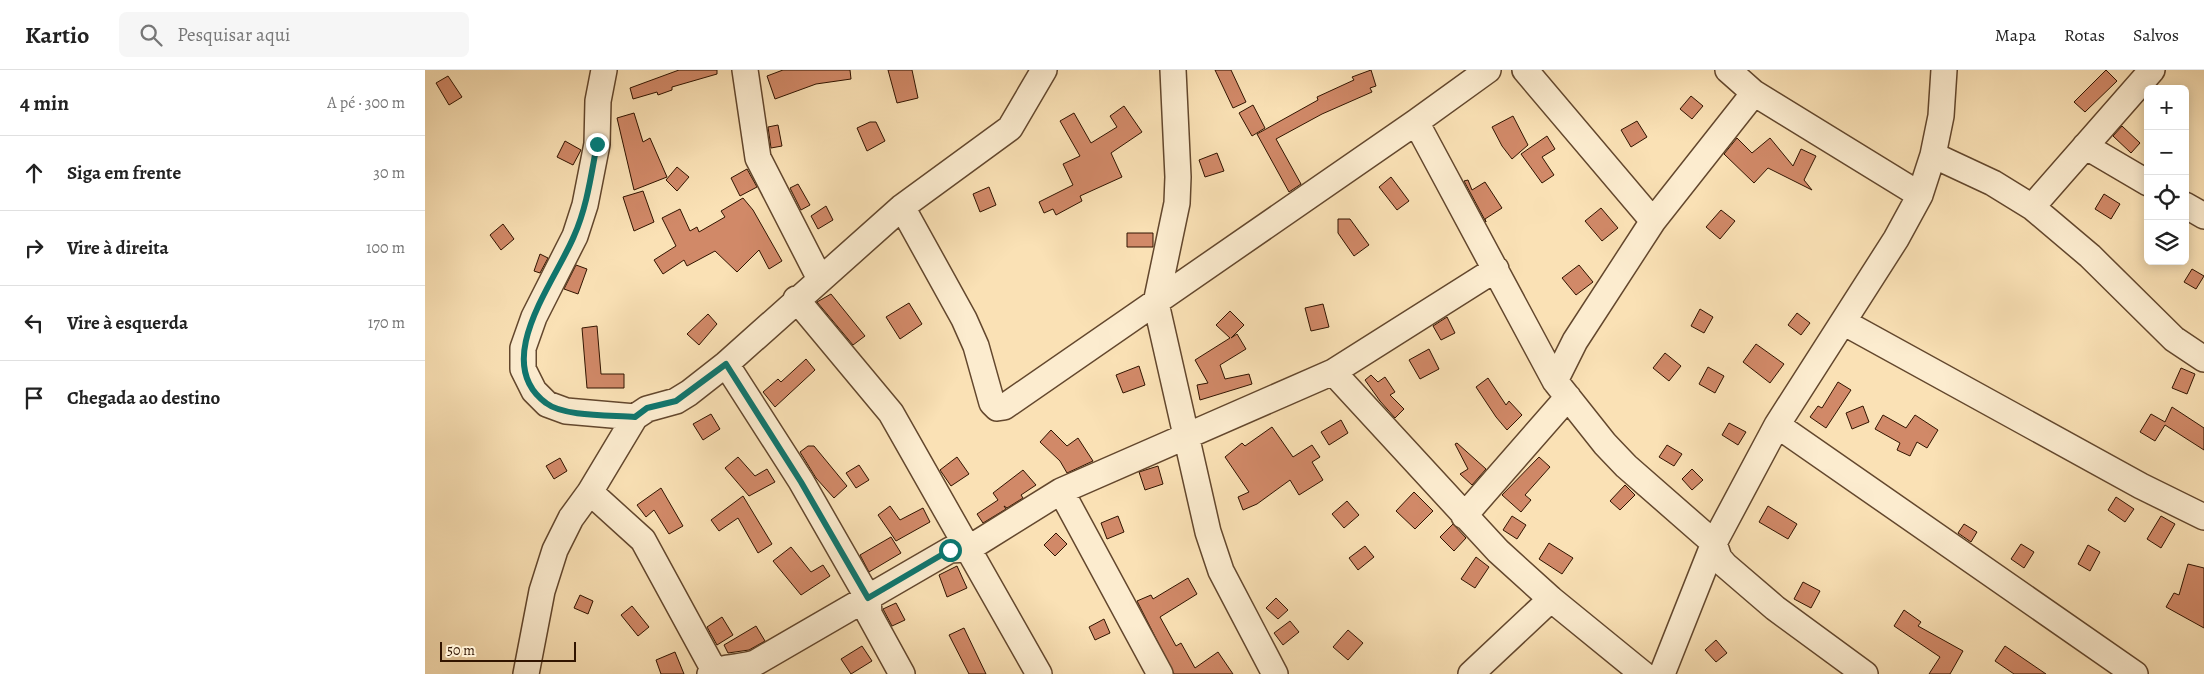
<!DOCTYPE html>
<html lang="pt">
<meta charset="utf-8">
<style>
:root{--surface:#fff;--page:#f6f6f6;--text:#222;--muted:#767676;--line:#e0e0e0}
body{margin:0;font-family:Alegreya,serif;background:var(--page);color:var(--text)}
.controls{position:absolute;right:15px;top:15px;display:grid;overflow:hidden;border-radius:8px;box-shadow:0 2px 12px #0003}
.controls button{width:45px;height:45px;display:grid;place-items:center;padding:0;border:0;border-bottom:1px solid var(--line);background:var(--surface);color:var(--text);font:25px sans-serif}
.scale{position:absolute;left:15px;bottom:12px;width:136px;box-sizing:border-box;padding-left:5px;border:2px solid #311400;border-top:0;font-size:14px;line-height:18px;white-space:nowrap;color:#311400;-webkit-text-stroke:4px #fceccf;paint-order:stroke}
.stop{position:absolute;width:15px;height:15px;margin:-11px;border:4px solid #0f766e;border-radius:50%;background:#fff}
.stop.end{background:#0f766e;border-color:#fff;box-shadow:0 1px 5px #0008}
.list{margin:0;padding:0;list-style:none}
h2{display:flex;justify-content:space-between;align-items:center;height:65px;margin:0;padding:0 20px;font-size:21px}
h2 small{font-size:16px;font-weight:400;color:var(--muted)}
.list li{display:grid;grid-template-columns:32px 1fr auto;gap:15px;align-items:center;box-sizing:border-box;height:75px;padding:0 20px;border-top:1px solid var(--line)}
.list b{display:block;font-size:19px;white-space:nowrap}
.list em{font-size:16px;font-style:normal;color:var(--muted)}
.icon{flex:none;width:28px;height:28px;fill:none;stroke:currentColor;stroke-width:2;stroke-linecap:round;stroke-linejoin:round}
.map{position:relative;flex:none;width:1779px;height:604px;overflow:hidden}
header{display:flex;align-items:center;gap:30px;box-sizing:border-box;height:70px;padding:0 25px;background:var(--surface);border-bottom:1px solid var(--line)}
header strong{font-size:24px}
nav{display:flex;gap:28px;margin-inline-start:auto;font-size:18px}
.search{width:350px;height:45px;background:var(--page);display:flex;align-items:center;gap:12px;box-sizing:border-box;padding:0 18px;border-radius:8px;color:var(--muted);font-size:19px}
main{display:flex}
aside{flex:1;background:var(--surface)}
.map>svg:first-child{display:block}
</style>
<header>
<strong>Kartio</strong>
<div class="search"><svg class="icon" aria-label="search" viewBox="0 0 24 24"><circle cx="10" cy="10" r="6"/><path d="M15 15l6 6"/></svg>Pesquisar aqui</div>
<nav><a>Mapa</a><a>Rotas</a><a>Salvos</a></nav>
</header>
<main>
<aside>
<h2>4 min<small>A pé · 300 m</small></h2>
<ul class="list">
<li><svg class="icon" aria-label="ahead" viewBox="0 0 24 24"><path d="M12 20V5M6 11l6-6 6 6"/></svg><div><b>Siga em frente</b></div><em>30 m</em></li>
<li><svg class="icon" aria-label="right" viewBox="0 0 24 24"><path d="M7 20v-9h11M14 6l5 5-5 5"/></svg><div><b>Vire à direita</b></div><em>100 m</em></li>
<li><svg class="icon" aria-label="left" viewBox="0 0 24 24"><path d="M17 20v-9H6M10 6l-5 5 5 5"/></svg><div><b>Vire à esquerda</b></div><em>170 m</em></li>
<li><svg class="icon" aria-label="arrive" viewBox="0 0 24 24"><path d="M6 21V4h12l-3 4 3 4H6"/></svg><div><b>Chegada ao destino</b></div></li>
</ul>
</aside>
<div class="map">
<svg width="1779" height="604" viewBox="0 0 1779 604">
<rect width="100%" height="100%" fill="#fae1b5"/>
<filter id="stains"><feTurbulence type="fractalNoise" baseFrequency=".004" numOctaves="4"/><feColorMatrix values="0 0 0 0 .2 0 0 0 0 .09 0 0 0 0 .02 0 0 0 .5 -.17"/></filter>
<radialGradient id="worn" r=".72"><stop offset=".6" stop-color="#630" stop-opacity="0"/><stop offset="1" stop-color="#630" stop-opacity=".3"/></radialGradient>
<path fill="#d18968" stroke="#311400" d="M254,0H292V4L247,17V20L233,25L232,22L208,29L205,18Z
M358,0H425L426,9L391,14L350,29L342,6Z
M463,0H487L493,28L472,33Z
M790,0H806L821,32L808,38Z
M946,0L951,16L945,18L947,22L897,44L851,69L876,114L864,122L832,64L893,30L892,27L929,10L927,7Z
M1681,0L1692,11L1660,42L1649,32Z
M23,6L37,27L24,35L11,13Z
M1266,26L1278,36L1267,49L1255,39Z
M828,35L840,58L827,66L814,43Z
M699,36L717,62L686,83L697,107L655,126L657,131L631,145L628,139L619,143L614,132L648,115L638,94L655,86L635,51L649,43L666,73L692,57L685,46Z
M209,43L218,72L225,68L242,107L209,120L192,48Z
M1088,46L1103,75L1087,89L1077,76L1067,57Z
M1212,51L1222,67L1206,77L1196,60Z
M445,52H451L460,71L442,81L432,58Z
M353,55L357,76L346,78L343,57Z
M1697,56L1715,73L1706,83L1688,66Z
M1122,66L1130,79L1117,87L1129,105L1117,113L1096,84Z
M1312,68L1327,83L1345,68L1368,96L1376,79L1391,86L1379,110L1387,120L1343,98L1329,113L1299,84Z
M140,71L156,80L148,95L132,87Z
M792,83L799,101L780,107L774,90Z
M252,97L264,107L252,121L241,110Z
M322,99L332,117L315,126L306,108Z
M966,107L984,131L972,140L954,117Z
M1043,110L1047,120L1060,112L1077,138L1060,149L1061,152L1039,111Z
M373,114L385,135L376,140L365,118Z
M564,117L571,135L555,142L548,124Z
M218,121L229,152L209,161L198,127Z
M1679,124L1695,134L1686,149L1670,139Z
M318,128L328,140L357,191L344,199L334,180L312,202L290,181L262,196L259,190L238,204L229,190L251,176L237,148L255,139L265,161L272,157L274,162L300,147L296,141Z
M401,136L408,150L393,159L386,146Z
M1176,138L1193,158L1177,171L1160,151Z
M1296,140L1310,151L1295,169L1281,157Z
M913,149H925L944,175L929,186L913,163Z
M78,154L89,169L76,180L65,165Z
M702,163H728V177H702Z
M115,184L123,188L115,203L109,201Z
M151,195L162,199L153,224L139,219Z
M1154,195L1168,212L1151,225L1137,208Z
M1767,199L1779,206L1771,219L1759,212Z
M406,224L440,266L428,275L392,232Z
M484,233L497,254L475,269L461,247Z
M898,234L904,257L886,261L880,238Z
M1275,239L1288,247L1279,263L1266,256Z
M805,241L819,255L806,268L812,264L821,279L795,295L800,309L824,304L827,314L775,330L772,315L783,313L770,290L805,268L791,255Z
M1372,243L1385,253L1376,265L1363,255Z
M283,244L292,254L274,275L262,264Z
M1022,247L1030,263L1016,270L1008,256Z
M172,256L176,304H199V318H162L157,258Z
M1331,274L1359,294L1345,313L1318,292Z
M1004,279L1014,299L995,309L984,290Z
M1240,283L1256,296L1244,311L1228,298Z
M381,289L390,300L350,337L338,322L353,309L356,312Z
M714,296L720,315L698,323L691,305Z
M1283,297L1299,306L1290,323L1274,314Z
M1756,298L1770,304L1762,324L1747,318Z
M946,305L953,312L960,307L970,322L965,325L979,339L970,348L955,331L940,310Z
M1063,308L1081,335L1084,331L1097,345L1082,360L1071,347L1051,317Z
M1413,312L1426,320L1401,358L1385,347L1393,336L1397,338Z
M1438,336L1444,352L1427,359L1421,343Z
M1747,337L1779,358V380L1740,355L1730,371L1715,362L1726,344L1740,352Z
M286,344L295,359L278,370L268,354Z
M1458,345L1481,358L1490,345L1513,360L1502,378L1492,372L1485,386L1472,380L1475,373L1450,359Z
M916,350L923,363L904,375L896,362Z
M1304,353L1321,362L1313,375L1297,365Z
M847,357L868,387L887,375L895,387L887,392L898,410L874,425L865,410L832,434L818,440L813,427L824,422L800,387L817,373L820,376Z
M626,360L642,376L653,368L668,391L642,403L635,391L615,372Z
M1032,373L1061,399L1047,415L1035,404L1043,399L1030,374Z
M1242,375L1257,384L1249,396L1234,387Z
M383,376H389L422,416L409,428L391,408L375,382Z
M313,387L330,406L342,399L350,412L324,426L300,398Z
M532,387L544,404L526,416L515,400Z
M1114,387L1125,397L1100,425L1106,430L1096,442L1077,425Z
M135,388L142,401L129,409L121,396Z
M434,395L444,410L431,418L421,403Z
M733,396L738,414L720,420L714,402Z
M1267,399L1278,410L1267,420L1257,409Z
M598,400L611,415L596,425L598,428L582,438L579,436L581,439L558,453L552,444L573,430L568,423Z
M1200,415L1210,425L1195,440L1185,431Z
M236,418L258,456L244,464L229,440L221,447L212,435Z
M989,422L1008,441L990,459L971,441Z
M318,426L347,474L333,483L313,448L294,461L286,450Z
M1691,427L1709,439L1700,452L1683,440Z
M922,431L934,445L919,458L907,444Z
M465,436L475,450L498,438L505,452L471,471L453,445Z
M1343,436L1372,454L1363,469L1334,452Z
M693,446L699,462L682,469L676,453Z
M1087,446L1101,455L1092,469L1078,460Z
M1736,446L1750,454L1736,478L1722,469Z
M1028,454L1041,468L1029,481L1015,467Z
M1539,454L1552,462L1546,472L1533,463Z
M631,463L642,474L630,486L619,475Z
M466,467L476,483L444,502L435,485Z
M1124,473L1148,488L1137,504L1114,489Z
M1596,474L1609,482L1599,498L1586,489Z
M1663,475L1675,482L1665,501L1653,494Z
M940,476L949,487L933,500L924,488Z
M366,477L386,502L398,495L405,506L376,525L348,491Z
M1051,487L1064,497L1050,518L1036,509Z
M1763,494L1779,498V558L1741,537L1749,523L1754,525Z
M532,496L542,518L522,527L514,505Z
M763,508L772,524L735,547L751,576L756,573L770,598L793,582L808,604H749L712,531L726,525L728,529Z
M1378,512L1395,521L1386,538L1369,529Z
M155,525L168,531L163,544L149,538Z
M851,528L863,540L853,549L841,538Z
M471,533L480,550L467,556L458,539Z
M207,536L224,557L213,566L196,545Z
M1479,540L1496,552L1493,556L1538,581L1525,604H1504L1515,587L1469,556Z
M297,547L308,565L292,575L282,557Z
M679,549L685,563L670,570L664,557Z
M865,551L874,562L858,575L849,563Z
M331,556L340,571L324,580L303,583L299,575Z
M539,558L561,604H544L524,565Z
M923,560L938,573L923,590L908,577Z
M1291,570L1302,583L1291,592L1280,580Z
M437,576L447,591L426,604L416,589Z
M1580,576L1621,604H1589L1570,591Z
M250,582L259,604H236L231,590Z"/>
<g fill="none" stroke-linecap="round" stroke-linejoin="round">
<defs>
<path id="minor" d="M179,0L173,31L172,74L160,135L150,166L109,247L98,278V299L109,321L122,334L141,341L210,347
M320,0L333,88L395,209
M748,0L753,107L752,133L731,233L783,462L796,501L850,604
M1100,0L1228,151
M1303,0L1329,23L1495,125
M991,52L1130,311L1180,374L1201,396L1289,473L1294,488L1300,495L1350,538L1440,604
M1660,76L1723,113
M1508,85L1568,113L1607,137L1665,186L1749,269L1779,289
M1760,135L1779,146
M477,137L539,249L551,276L567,333L572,338L579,337L991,52L1063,0
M1607,137L1727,0
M371,229L466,343L614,604
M1418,252L1716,416L1779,447
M301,294L376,411L443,528L444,544L477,604
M908,302L1073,481L1126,529L1218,604
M1130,311L1150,271L1228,151L1329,23
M1352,355L1710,604
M636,421L735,604
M165,422L218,470L291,604
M1039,446L1143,327
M101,604L117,521L130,480L146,448L165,422L210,347L222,339L251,331L264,323L301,294L477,137L585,58L619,0
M285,604C296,596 317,598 330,593L525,480L543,479L636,421L908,302L1071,199
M1046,604L1126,529
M1237,604L1289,473L1352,355L1471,169L1495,125L1508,85L1516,46L1519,0"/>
</defs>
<use href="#minor" stroke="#63472d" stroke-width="28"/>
<use href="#minor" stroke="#fceccf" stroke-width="25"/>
</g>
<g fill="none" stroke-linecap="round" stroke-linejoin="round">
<path stroke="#0f766e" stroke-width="6" d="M172,74C166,105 162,137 149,166C130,212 65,292 121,333C139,347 187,345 210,347L222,338L251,331L301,294L376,412L443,528L525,480"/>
</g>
<rect width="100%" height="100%" filter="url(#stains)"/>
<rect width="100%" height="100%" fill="url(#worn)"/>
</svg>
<div class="controls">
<button>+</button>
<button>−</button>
<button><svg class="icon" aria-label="locate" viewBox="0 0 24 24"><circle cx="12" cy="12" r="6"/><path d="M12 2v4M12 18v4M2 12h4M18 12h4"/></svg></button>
<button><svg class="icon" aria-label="layers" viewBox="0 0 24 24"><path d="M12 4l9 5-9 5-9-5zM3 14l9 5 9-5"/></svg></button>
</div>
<div class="scale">50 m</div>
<div class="stop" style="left:525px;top:480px"></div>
<div class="stop end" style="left:172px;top:74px"></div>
</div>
</main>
